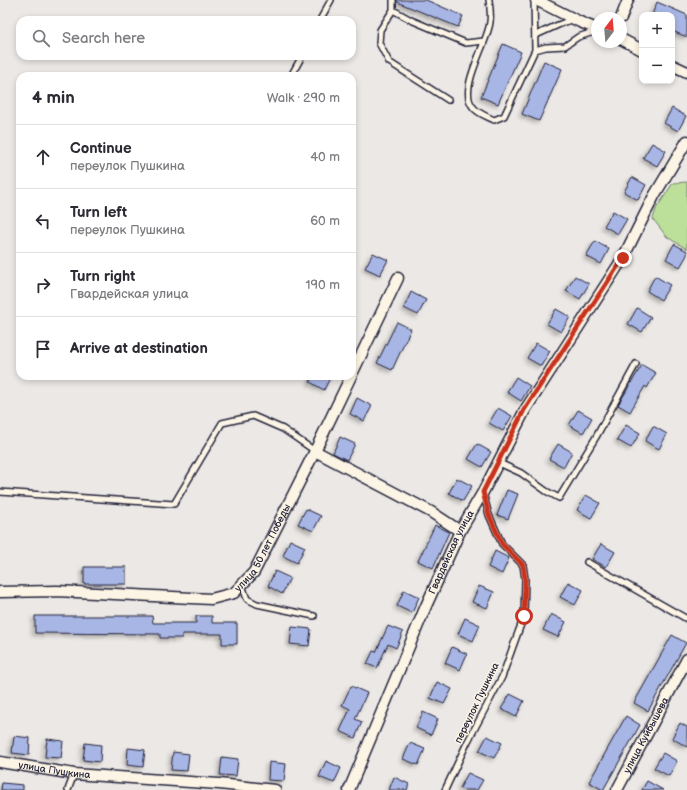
<!DOCTYPE html>
<meta charset="utf-8">
<style>
:root{--surface:#fff;--page:#f2f2f3;--text:#2b2b33;--muted:#7c7c81;--line:#e1e1e2}
body{margin:0;font-family:"Balsamiq Sans",sans-serif;background:var(--page);color:var(--text)}
.controls{position:absolute;right:12px;top:12px;display:grid;overflow:hidden;border-radius:8px;box-shadow:0 2px 6px #0003}
.controls button{width:36px;height:36px;display:grid;place-items:center;padding:0;border:0;border-bottom:1px solid var(--line);background:var(--surface);color:var(--text);font:20px sans-serif}
.compass{position:absolute;left:591px;top:12px;width:36px;height:36px;border-radius:50%;background:var(--surface);box-shadow:0 2px 6px #0003;rotate:16deg}
.stop{position:absolute;width:12px;height:12px;margin:-9px;border:3px solid #c8321e;border-radius:50%;background:#fff}
.stop.end{background:#c8321e;border-color:#fff;box-shadow:0 1px 4px #0008}
.list{margin:0;padding:0;list-style:none}
h2{display:flex;justify-content:space-between;align-items:center;height:52px;margin:0;padding:0 16px;font-size:17px}
h2 small{font-size:13px;font-weight:400;color:var(--muted)}
.list li{display:grid;grid-template-columns:26px 1fr auto;gap:12px;align-items:center;box-sizing:border-box;height:64px;padding:0 16px;border-top:1px solid var(--line)}
.list b{display:block;font-size:15px;white-space:nowrap}
.list p{margin:0;font-size:13px;white-space:nowrap;color:var(--muted)}
.list em{font-size:13px;font-style:normal;color:var(--muted)}
.icon{flex:none;width:22px;height:22px;fill:none;stroke:currentColor;stroke-width:2;stroke-linecap:round;stroke-linejoin:round}
.map{position:relative;flex:none;width:687px;height:790px;overflow:hidden}
.search{position:absolute;background:var(--surface);box-shadow:0 2px 6px #0003;left:16px;top:16px;width:340px;height:44px;display:flex;align-items:center;gap:10px;box-sizing:border-box;padding:0 14px;border-radius:12px;color:var(--muted);font-size:15px}
.panel{position:absolute;background:var(--surface);box-shadow:0 2px 6px #0003;left:16px;top:72px;width:340px;height:308px;border-radius:12px}
.map>svg:first-child{display:block}
</style>
<div class="map">
<svg width="687" height="790" viewBox="0 0 687 790">
<defs>
<filter id="shadow"><feDropShadow dx="-2.5" dy="2.5" stdDeviation="2" flood-color="#0004"/></filter>
</defs>
<rect width="100%" height="100%" fill="#ebe8e5"/>
<filter id="ink" filterUnits="userSpaceOnUse"><feTurbulence type="fractalNoise" baseFrequency=".025" numOctaves="2"/><feDisplacementMap in="SourceGraphic" scale="8" xChannelSelector="R" yChannelSelector="G"/><feConvolveMatrix kernelMatrix="1 2 1 2 8 2 1 2 1" color-interpolation-filters="sRGB"/></filter>
<g filter="url(#ink)">
<path fill="#bce09a" stroke="#6f816a" d="M687,182V249L667,237L653,219L656,209L673,183Z"/>
<path fill="#a8b6e6" stroke="#22223b" filter="url(#shadow)" d="M397,0H426L463,16L458,27L397,2Z
M657,2L687,15V37L672,31V15H652Z
M503,44L521,52L498,104L481,97Z
M544,61L562,69L539,121L522,114Z
M672,108L686,116L678,131L664,123Z
M652,143L666,151L657,166L643,158Z
M632,177L646,185L638,200L624,192Z
M613,211L627,219L618,234L604,226Z
M595,241L609,249L601,264L586,256Z
M674,244L687,251V255L680,267L666,259Z
M373,253L388,260L380,275L365,268Z
M575,276L589,284L580,299L566,291Z
M655,276L670,285L661,300L647,291Z
M411,292L426,300L418,315L404,308Z
M637,308L651,317L642,332L628,324Z
M556,309L570,317L561,332L547,324Z
M397,322L411,329L392,370L377,363Z
M536,343L550,351L541,366L527,358Z
M642,365L656,373L647,388L645,386L630,412L618,405Z
M313,376H331L324,390L310,382Z
M516,377L530,386L521,401L507,392Z
M357,398L372,406L364,421L350,414Z
M498,408L512,416L503,431L489,423Z
M578,410L592,418L583,433L569,425Z
M626,425L640,433L631,448L617,440Z
M653,426L667,434L659,449L645,441Z
M340,437L355,444L347,460L333,453Z
M477,444L491,452L482,467L468,459Z
M558,444L572,452L564,467L549,459Z
M457,478L472,486L463,501L449,493Z
M507,490L518,494L508,519L497,515Z
M586,495L600,503L591,518L577,510Z
M306,509L321,516L313,531L298,524Z
M435,525L449,532L433,568L418,561Z
M290,540L305,547L297,563L283,556Z
M601,544L615,552L606,567L592,559Z
M495,551L509,558L502,574L488,567Z
M84,567H126V584H84Z
M275,571L290,578L282,594L268,586Z
M568,582L583,590L575,605L560,597Z
M479,586L494,592L487,608L472,602Z
M404,590L419,597L412,613L397,606Z
M551,614L566,622L558,637L543,630Z
M35,616H152L153,623H196V616H212V623H237V644H222V634H182V638H160V634L35,633Z
M465,618L480,625L473,641L458,634Z
M388,626L403,632L396,648L388,644L377,668L367,664L373,651L376,652Z
M292,627L311,629L309,646L290,644Z
M672,635L686,643L648,711L634,703Z
M452,647L467,654L460,670L445,663Z
M437,682L452,689L444,704L430,698Z
M351,686L367,693L355,719L362,722L355,738L340,731L350,709L342,705Z
M510,694L524,701L516,717L501,709Z
M423,712L438,719L431,735L416,728Z
M626,716L640,725L603,790L589,782Z
M680,723L687,727V747L672,738Z
M14,736L30,738L29,755L12,753Z
M487,736L502,743L494,758L479,751Z
M47,739L63,741L61,758L45,757Z
M85,743L101,745L100,762L83,760Z
M410,743L425,749L418,765L403,759Z
M128,748L145,750L143,767L127,765Z
M173,752L189,754L187,771L171,770Z
M663,753L677,761L669,776L654,768Z
M222,757L238,759L236,776L220,775Z
M326,761L341,768L334,783L319,777Z
M269,762L286,764L284,781L268,780Z
M468,773L483,780L477,790H464L460,788Z
M394,777L409,784L407,790H389Z
M647,781L663,790H642Z
M2,783L23,785V790H1Z"/>
<g fill="none" stroke-linecap="round" stroke-linejoin="round">
<defs>
<path id="service" d="M393,0V10L411,20L466,43L484,41
M489,0C490,7 491,15 490,22C488,43 457,89 473,107C477,113 488,117 494,120L504,116L535,50L546,47L565,46L578,37L597,31
M534,0L535,50
M393,10L380,30L379,43L389,62L448,100
M320,20L331,0
M536,35L558,25L573,19
M291,76L302,56
M497,462L521,473L546,491L559,498L596,437L636,364
M0,492L174,504L222,423L253,416L283,429L315,451
M587,562L687,619
M242,585L247,599L257,604L314,616
M68,790L74,774
M445,790L467,743L502,677L524,616L525,579L523,565L502,544L489,515L483,493"/>
<g id="minor">
<path d="M536,0L580,22L597,29"/>
<path d="M621,18L628,0"/>
<path d="M621,39L642,50"/>
<path d="M672,65L687,72"/>
<path d="M352,374L398,278"/>
<path d="M315,451L431,512L460,531"/>
<path id="s1" d="M0,592L57,591L211,599L234,593L254,572L315,451L351,376"/>
<path id="s2" d="M0,762L74,774L219,784L275,790"/>
<path id="s3" d="M349,790L426,606L460,531L483,492L525,410L623,258L654,196L687,141"/>
<path id="s4" d="M617,790L687,659"/>
</g>
</defs>
<use href="#service" stroke="#22223b" stroke-width="8"/>
<use href="#minor" stroke="#22223b" stroke-width="13"/>
<use href="#service" stroke="#fcf5e5" stroke-width="5"/>
<use href="#minor" stroke="#fcf5e5" stroke-width="10"/>
</g>
</g>
<g fill="none" stroke-linecap="round" stroke-linejoin="round" filter="url(#ink)">
<path stroke="#c8321e" stroke-width="5" d="M524,616L525,579L523,565L502,544L489,515L483,492L524,410L623,258"/>
</g>
<g text-anchor="middle" dominant-baseline="central" stroke-width="3" stroke-linejoin="round" paint-order="stroke">
<g font-size="10" fill="#22223b" stroke="#fcf5e5">
<text stroke="none"><textPath href="#s1" startOffset="289">улица 50 лет Победы</textPath></text>
<text stroke="none"><textPath href="#s3" startOffset="259">Гвардейская улица</textPath></text>
<text transform="translate(477 703) rotate(-64)">переулок Пушкина</text>
<text stroke="none"><textPath href="#s4" startOffset="62">улица Куйбышева</textPath></text>
<text stroke="none"><textPath href="#s2" startOffset="55">улица Пушкина</textPath></text>
</g>
</g>
</svg>
<div class="controls">
<button>+</button>
<button>−</button>
</div>
<svg class="compass" viewBox="-18 -18 36 36"><path d="M0-13l5 13h-10z" fill="#e53935"/><path d="M0 13l5-13h-10z" fill="#7c7c81"/></svg>
<div class="stop" style="left:524px;top:616px"></div>
<div class="stop end" style="left:623px;top:258px"></div>
<div class="search"><svg class="icon" aria-label="search" viewBox="0 0 24 24"><circle cx="10" cy="10" r="6"/><path d="M15 15l6 6"/></svg>Search here</div>
<section class="panel">
<h2>4 min<small>Walk · 290 m</small></h2>
<ul class="list">
<li><svg class="icon" aria-label="ahead" viewBox="0 0 24 24"><path d="M12 20V5M6 11l6-6 6 6"/></svg><div><b>Continue</b><p>переулок Пушкина</p></div><em>40 m</em></li>
<li><svg class="icon" aria-label="left" viewBox="0 0 24 24"><path d="M17 20v-9H6M10 6l-5 5 5 5"/></svg><div><b>Turn left</b><p>переулок Пушкина</p></div><em>60 m</em></li>
<li><svg class="icon" aria-label="right" viewBox="0 0 24 24"><path d="M7 20v-9h11M14 6l5 5-5 5"/></svg><div><b>Turn right</b><p>Гвардейская улица</p></div><em>190 m</em></li>
<li><svg class="icon" aria-label="arrive" viewBox="0 0 24 24"><path d="M6 21V4h12l-3 4 3 4H6"/></svg><div><b>Arrive at destination</b></div></li>
</ul>
</section>
</div>
